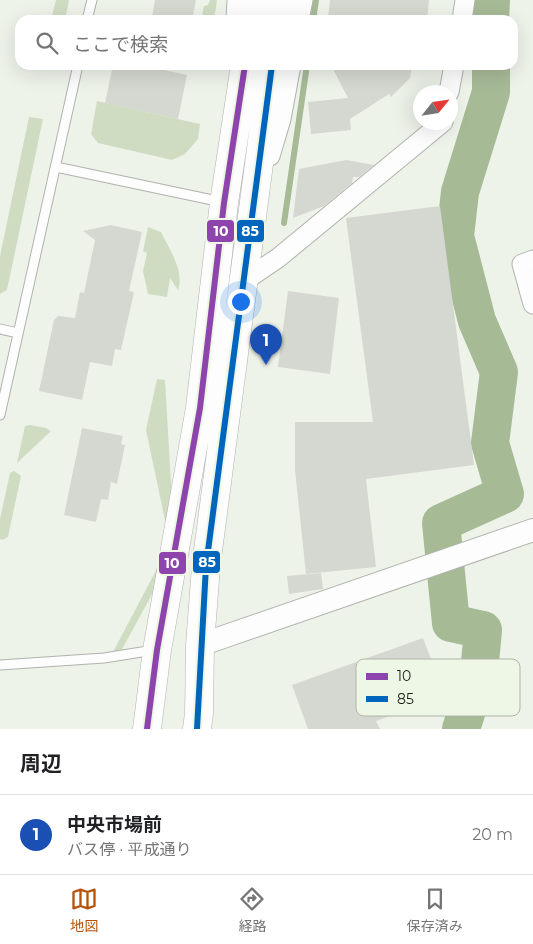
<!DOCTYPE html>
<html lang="ja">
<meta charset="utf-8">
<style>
:root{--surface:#fff;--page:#f2f2f2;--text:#202124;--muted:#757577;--line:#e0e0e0;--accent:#b45309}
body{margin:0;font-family:Montserrat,"Noto Sans JP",sans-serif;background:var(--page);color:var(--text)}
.compass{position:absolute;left:413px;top:85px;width:45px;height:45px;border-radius:50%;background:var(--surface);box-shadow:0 5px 20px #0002;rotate:60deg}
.you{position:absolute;left:240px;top:301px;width:18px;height:18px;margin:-12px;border:4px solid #fff;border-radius:50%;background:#1a73e8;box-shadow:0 0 0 8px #1a73e833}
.badge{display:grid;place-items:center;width:32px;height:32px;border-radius:50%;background:var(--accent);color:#fff;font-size:16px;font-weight:700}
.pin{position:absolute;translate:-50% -41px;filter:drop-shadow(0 1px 2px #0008)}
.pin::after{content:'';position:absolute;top:26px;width:18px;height:15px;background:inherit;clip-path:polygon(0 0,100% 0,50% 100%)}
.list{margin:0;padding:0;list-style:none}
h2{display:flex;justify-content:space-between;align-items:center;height:65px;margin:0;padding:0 20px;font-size:21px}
h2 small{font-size:16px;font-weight:400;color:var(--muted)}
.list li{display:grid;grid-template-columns:32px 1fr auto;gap:15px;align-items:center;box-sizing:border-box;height:80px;padding:0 20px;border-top:1px solid var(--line)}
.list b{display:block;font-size:19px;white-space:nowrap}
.list p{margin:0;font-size:16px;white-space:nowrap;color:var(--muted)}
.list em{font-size:16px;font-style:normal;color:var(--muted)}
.icon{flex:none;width:28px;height:28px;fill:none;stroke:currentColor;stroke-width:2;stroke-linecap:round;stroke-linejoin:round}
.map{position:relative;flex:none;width:533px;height:729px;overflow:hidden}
.search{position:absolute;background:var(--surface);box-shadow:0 5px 20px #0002;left:15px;right:15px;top:15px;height:55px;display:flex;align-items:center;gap:12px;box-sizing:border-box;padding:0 18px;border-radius:15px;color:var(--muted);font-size:19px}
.sheet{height:145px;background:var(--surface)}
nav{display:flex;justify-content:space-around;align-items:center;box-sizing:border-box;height:70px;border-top:1px solid var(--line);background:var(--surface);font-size:14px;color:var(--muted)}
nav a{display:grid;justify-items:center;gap:2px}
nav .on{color:var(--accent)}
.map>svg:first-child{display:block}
</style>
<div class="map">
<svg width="533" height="729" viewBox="0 0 533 729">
<rect width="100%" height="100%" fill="#eef3ea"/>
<path fill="#cfdcc2" d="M56,0H69L65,20H51Z
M210,0H217L214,20H201L204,6L208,5Z
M97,101L200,124L198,139L185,154L172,160L98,143L91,134Z
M29,117L43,119L7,290L0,294V256Z
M148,227L161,232C169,249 185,271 178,290L170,278L167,297L148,294L143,271L147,253L143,251Z
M157,379L165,380L175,552L120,653L113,652L170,544L146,430Z
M30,425L46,428L51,431L17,463L25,426Z
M14,471L21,476L8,537L2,540L0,539V519L10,473Z"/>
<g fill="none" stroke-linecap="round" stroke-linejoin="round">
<path stroke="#a7ba96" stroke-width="6" d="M313,20L316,0
M284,223L307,65"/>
<path stroke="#a7ba96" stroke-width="38" d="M490,20L491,0
M461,729L479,673L483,630L451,623L441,523L505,494L490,443L499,372L477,321L455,236L460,192L491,92V65"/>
</g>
<path fill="#d5d8d1" d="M155,0H196L192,20L152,18Z
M330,0H429L427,20H328Z
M113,65H142L187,75L178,119L105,103Z
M331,65H412L410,78L391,97L389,94L350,119L351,130L311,134L308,102L348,98Z
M346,160L374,165L359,177H353L352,183L324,206L293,218L299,169Z
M440,206L474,465L366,479L376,567L306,574L295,470V422H373L346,218Z
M111,225L142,232L129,291L134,292L121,350L115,349L112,366L90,362L82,400L39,391L54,320L58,316L75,318L80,292L84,293L95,240L83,231Z
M288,291L339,298L330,374L278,367Z
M82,428L123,436L121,444L125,445L117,484L111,482L108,500L101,499L96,522L64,515Z
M321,573L323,589L289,594L287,576Z
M423,638L445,696L376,721L380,729H308L292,685Z"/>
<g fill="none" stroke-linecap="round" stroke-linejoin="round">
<defs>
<path id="service" d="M87,20L92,0
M56,167L222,202
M0,329L18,333
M0,415L78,65
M0,665L104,658L154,650"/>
<path id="minor" d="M236,20L237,0
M299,20L303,0
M462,20L465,0
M449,92L454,65
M270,156L281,119L291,65
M533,260L522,264L533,304
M244,281L278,258L443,122"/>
<path id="tertiary" d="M200,645L533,530"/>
<path id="primary" d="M251,20L254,0
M279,20L281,0
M147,729L157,650L200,408L224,203L245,65
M197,729L199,713L200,645L206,566L272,65"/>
</defs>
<use href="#service" stroke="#afb3ac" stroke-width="11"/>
<use href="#minor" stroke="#afb3ac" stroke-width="21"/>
<use href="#tertiary" stroke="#afb3ac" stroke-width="24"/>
<use href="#primary" stroke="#afb3ac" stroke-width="29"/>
<use href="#service" stroke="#fcfdfc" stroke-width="9"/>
<use href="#minor" stroke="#fcfdfc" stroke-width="19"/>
<use href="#tertiary" stroke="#fcfdfc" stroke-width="22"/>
<use href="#primary" stroke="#fcfdfc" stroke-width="28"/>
<defs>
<path id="bus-1" d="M147,729L157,650L200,408L224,203L245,65"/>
<path id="bus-2" d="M197,729L206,566L272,65"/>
</defs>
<use href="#bus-1" stroke="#eef7e6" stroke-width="10"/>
<use href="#bus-2" stroke="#eef7e6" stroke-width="10"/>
<use href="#bus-1" stroke="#8e44ad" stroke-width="6"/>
<use href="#bus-2" stroke="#0065bd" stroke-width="6"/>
</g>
<rect x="356" y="659" width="164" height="57" rx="8" fill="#eef7e6" stroke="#afb6a8" stroke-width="1"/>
<rect x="366" y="673" width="22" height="7" fill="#8e44ad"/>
<rect x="366" y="696" width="22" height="6" fill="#0065bd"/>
<g font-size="14" fill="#1b1f19">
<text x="397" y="681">10</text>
<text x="397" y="704">85</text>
</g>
<g stroke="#eef7e6" stroke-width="2">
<rect x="236" y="219" width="29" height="24" rx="5" fill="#0065bd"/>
<rect x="206" y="219" width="29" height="24" rx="5" fill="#8e44ad"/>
<rect x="192" y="550" width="29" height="24" rx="5" fill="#0065bd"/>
<rect x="158" y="551" width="29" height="24" rx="5" fill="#8e44ad"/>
</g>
<g font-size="14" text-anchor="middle" font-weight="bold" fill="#fff">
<text x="250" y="236">85</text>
<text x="221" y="236">10</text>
<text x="207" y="567">85</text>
<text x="172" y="568">10</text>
</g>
</svg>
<svg class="compass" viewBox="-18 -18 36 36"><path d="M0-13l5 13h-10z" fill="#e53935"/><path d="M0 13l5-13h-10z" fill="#757577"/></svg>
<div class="you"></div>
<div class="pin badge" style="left:266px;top:365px;background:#1a4fb4">1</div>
<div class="search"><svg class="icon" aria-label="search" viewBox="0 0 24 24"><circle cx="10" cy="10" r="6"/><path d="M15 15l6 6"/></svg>ここで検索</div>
</div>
<section class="sheet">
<h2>周辺<small></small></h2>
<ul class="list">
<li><span class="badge" style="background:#1a4fb4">1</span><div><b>中央市場前</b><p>バス停 · 平成通り</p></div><em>20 m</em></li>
</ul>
</section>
<nav>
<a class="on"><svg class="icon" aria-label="map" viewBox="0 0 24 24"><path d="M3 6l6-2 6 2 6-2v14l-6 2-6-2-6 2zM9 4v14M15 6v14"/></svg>地図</a>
<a><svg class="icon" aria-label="directions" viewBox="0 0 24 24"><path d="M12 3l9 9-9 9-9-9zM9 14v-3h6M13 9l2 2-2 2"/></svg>経路</a>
<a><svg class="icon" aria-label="saved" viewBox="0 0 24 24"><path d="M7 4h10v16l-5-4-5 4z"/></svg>保存済み</a>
</nav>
